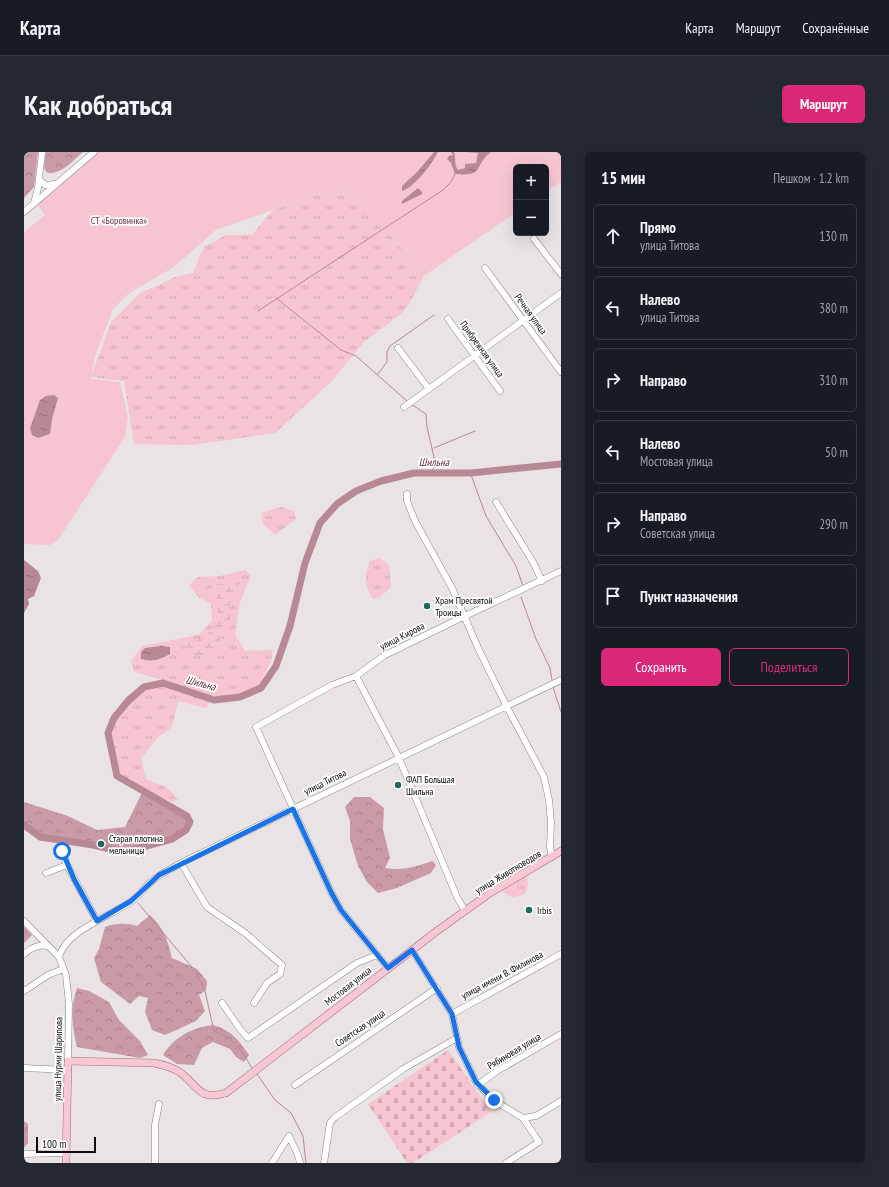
<!DOCTYPE html>
<html lang="ru">
<meta charset="utf-8">
<style>
:root{--surface:#171b24;--page:#242831;--text:#f1f3f6;--muted:#9ea1a6;--line:#363941;--accent:#db2777}
body{margin:0;font-family:"PT Sans Narrow",sans-serif;background:var(--page);color:var(--text)}
.controls{position:absolute;right:12px;top:12px;display:grid;overflow:hidden;border-radius:6px;box-shadow:0 4px 16px #0002}
.controls button{width:36px;height:36px;display:grid;place-items:center;padding:0;border:0;border-bottom:1px solid var(--line);background:var(--surface);color:var(--text);font:20px sans-serif}
.scale{position:absolute;left:12px;bottom:10px;width:60px;box-sizing:border-box;padding-left:4px;border:2px solid #0d0b0b;border-top:0;font-size:11px;line-height:14px;white-space:nowrap;color:#0d0b0b;-webkit-text-stroke:3px #fff;paint-order:stroke}
.stop{position:absolute;width:12px;height:12px;margin:-9px;border:3px solid #1a73e8;border-radius:50%;background:#fff}
.stop.end{background:#1a73e8;border-color:#fff;box-shadow:0 1px 4px #0008}
.list{margin:0;padding:0;list-style:none}
h2{display:flex;justify-content:space-between;align-items:center;height:52px;margin:0;padding:0 16px;font-size:17px}
h2 small{font-size:13px;font-weight:400;color:var(--muted)}
.list li{display:grid;grid-template-columns:26px 1fr auto;gap:12px;align-items:center;box-sizing:border-box;height:64px;margin:0 8px 8px;padding:0 8px;border:1px solid var(--line);border-radius:6px}
.list b{display:block;font-size:15px;white-space:nowrap}
.list p{margin:0;font-size:13px;white-space:nowrap;color:var(--muted)}
.list em{font-size:13px;font-style:normal;color:var(--muted)}
.actions{display:flex;gap:8px;padding:12px 16px}
.actions a{flex:1;padding:9px 0;border:1px solid var(--accent);border-radius:6px;text-align:center;font-size:14px;color:var(--accent)}
.actions .main{background:var(--accent);color:#fff}
.icon{flex:none;width:22px;height:22px;fill:none;stroke:currentColor;stroke-width:2;stroke-linecap:round;stroke-linejoin:round}
.map{position:relative;flex:none;width:537px;height:1011px;overflow:hidden;border-radius:6px}
header{display:flex;align-items:center;gap:24px;box-sizing:border-box;height:56px;padding:0 20px;background:var(--surface);border-bottom:1px solid var(--line)}
header strong{font-size:19px}
nav{display:flex;gap:22px;margin-inline-start:auto;font-size:14px}
.intro{display:flex;align-items:center;justify-content:space-between;box-sizing:border-box;height:96px;padding:0 24px}
h1{margin:0;font-size:28px}
.button{padding:10px 18px;border-radius:6px;background:var(--accent);color:#fff;font-size:14px;font-weight:700}
main{display:flex;gap:24px;padding:0 24px}
aside{flex:1;background:var(--surface);border-radius:6px;box-shadow:0 4px 16px #0002}
.map>svg:first-child{display:block}
</style>
<header>
<strong>Карта</strong>
<nav><a>Карта</a><a>Маршрут</a><a>Сохранённые</a></nav>
</header>
<div class="intro"><h1>Как добраться</h1><a class="button">Маршрут</a></div>
<main>
<div class="map">
<svg width="537" height="1011" viewBox="0 0 537 1011">
<defs>
<pattern id="grass-tufts" width="24" height="20" patternUnits="userSpaceOnUse"><rect width="24" height="20" fill="#f6c5d1"/><path d="M3 7l-1-3M5 7V3M7 7l1-3M15 17l-1-3M17 17v-4M19 17l1-3" fill="none" stroke="#d2a8b2"/></pattern>
<pattern id="forest-crowns" width="20" height="18" patternUnits="userSpaceOnUse"><rect width="20" height="18" fill="#ca9aa7"/><path d="M2 6a3 3 0 1 1 6 0M12 15a3 3 0 1 1 6 0" fill="none" stroke="#ac838e"/></pattern>
<pattern id="wetland-marsh" width="20" height="14" patternUnits="userSpaceOnUse"><rect width="20" height="14" fill="#f6c5d1"/><path d="M1 5h8M5 5V1M11 12h8M15 12V8" fill="none" stroke="#d2a8b2"/></pattern>
<pattern id="cemetery-stones" width="16" height="16" patternUnits="userSpaceOnUse"><rect width="16" height="16" fill="#f6c5d1"/><path d="M2 7V4a2 2 0 0 1 4 0v3zM10 15v-3a2 2 0 0 1 4 0v3z" fill="#d2a8b2"/></pattern>
<pattern id="water-ripples" width="26" height="14" patternUnits="userSpaceOnUse"><rect width="26" height="14" fill="#b88995"/><path d="M2 4q2-2 4 0t4 0M15 11q2-2 4 0t4 0" fill="none" stroke="#946e78"/></pattern>
</defs>
<rect width="100%" height="100%" fill="#e9e3e5"/>
<path fill="url(#grass-tufts)" d="M323,36L387,106L400,124L385,152L377,162L340,190L308,229L251,281L169,293L110,292L100,229L67,225L87,170L115,142L151,125L169,121L180,95L202,83H228L249,58L294,42L309,45Z
M257,355L270,359L272,367L251,383L239,372L237,361Z
M356,406L365,413L367,435L356,445L349,447C340,432 340,425 346,409Z
M221,418L227,424L216,450L211,483L221,499L249,498L247,509L233,538L212,545L191,544L181,556L154,549L148,575L133,586L117,607L122,627L144,636L154,648L149,650L119,639L114,640C107,633 95,625 90,616C76,590 86,556 110,539C120,531 133,531 146,530L110,520L107,509L118,494L174,483L188,469L187,452L174,445L165,433L174,425L196,424Z
M503,721L504,733L501,742C491,746 488,746 479,740L478,736Z"/>
<path fill="url(#forest-crowns)" d="M0,0H14L10,35L0,46Z
M22,0H59C49,8 36,25 22,20L20,15Z
M119,639L163,664L166,670L162,678L148,687L100,700L69,693L16,685L0,673V650L44,664L73,678L101,675Z
M330,645H346L360,656L359,677L366,706L361,716C378,719 391,715 408,709L412,713L407,721L373,736L354,741L343,730L334,714L326,687V669L321,655Z
M126,763C140,777 143,786 148,806L173,817L183,829L182,838L175,843L181,859L172,869L141,883L128,878L121,860L124,846L115,844L106,852L77,830L70,806L75,797L81,775C91,771 103,771 113,774Z
M0,775L8,783L0,791Z
M53,836L65,839L85,850L95,868L116,889L124,903L116,906L53,895C48,875 46,856 53,836Z
M189,873C207,878 215,888 225,903L220,910L212,905L206,897L189,890L178,896L170,913L153,912L139,903C151,884 168,876 189,873Z
M0,969L4,972V991L0,996Z"/>
<path fill="url(#wetland-marsh)" d="M215,430L214,437L205,452L207,463L204,473L193,493L179,503H163L160,492C167,490 176,488 181,484C198,471 197,449 187,433Z"/>
<path fill="url(#cemetery-stones)" d="M424,898L467,960L389,1011H383L344,952Z"/>
<path fill="#f6c5d1" d="M70,0H537V30L522,39V15H492V60L400,124L387,106L323,36L309,45L294,42L192,78L150,115L104,142L89,157L71,204L67,227L96,230L104,265L101,285L34,388L26,393L0,392V80L21,63L11,49Z"/>
<path fill="url(#water-ripples)" d="M410,0H414C408,12 391,35 378,39V34L394,19Z
M427,0H430C432,6 430,13 434,18L441,16V12L452,11L454,1L442,0H467C449,13 462,25 431,22L427,11L423,7L425,4L429,3Z
M394,36L398,40V42L378,52V49Z
M30,243L34,246L28,267L26,282L14,286L8,283L6,276L16,248L22,244Z
M0,408L14,419L17,426L10,444L4,447L5,452L0,461Z
M137,494L146,495V502C136,508 128,510 117,507V500L121,496Z"/>
<g fill="none" stroke-linecap="round" stroke-linejoin="round">
<path stroke="#b88995" stroke-width="1" d="M252,146L317,198L332,204L383,249
M234,159L419,38L427,30L431,22
M354,222L363,210V200L366,194L410,163
M387,252L402,262L403,275L410,305L409,320
M410,296L451,279
M446,320L462,364L492,414L499,434
M497,445L512,487L526,516L528,528
M529,535L537,560
M114,751L172,820L181,839L190,879C211,888 216,896 228,916
M233,922L251,948L267,961L279,984L282,1011"/>
<path stroke="#b88995" stroke-width="7" d="M0,673L16,685L69,693L100,700L148,687L162,678L166,670L163,664L93,624L84,581L90,566L104,549L120,535L139,531L190,548L216,545L237,536L252,514L266,474L281,411L296,371L313,352L332,339L357,329L390,321H447L537,312"/>
<defs>
<path id="minor" d="M15,27L21,33L30,32
M10,51L14,36L18,0
M0,60L70,0
M510,87L537,122
M461,116L537,220
M424,167L476,239
M374,196L405,237
M380,255L537,141
M383,342V349L391,369L428,436L455,498L483,555L520,625L525,648L527,670L526,695L528,705
M472,350L509,410L518,429
M332,524L375,606L433,745L441,759
M38,699L43,713L73,769
M157,711L183,755L221,781L258,813L256,822L243,831L230,851
M22,721L43,713
M0,769L35,805L42,823L45,852L44,909
M388,798L428,862L435,895L452,930L469,948L499,966
M0,802C7,796 14,792 23,794
M35,805C42,778 88,764 109,748C116,742 121,735 128,729C137,721 147,717 157,711L537,528
M364,816L317,758L307,740L232,575L308,533L332,524L361,503L441,464L537,419
M0,839L24,823L39,817
M198,851L216,877L224,886L333,811L353,803
M428,862L537,802
M0,916L44,918
M271,933L413,836
M454,933L473,919L537,882
M0,1002L43,1001
M131,1011V973L135,952
M248,1011L265,984L274,1003L276,1011
M300,1011L306,971L310,966L379,917L433,886
M482,1011L515,990L499,966L512,964L537,949"/>
<path id="major" d="M42,1011L44,909L130,911C140,913 149,915 157,921C175,935 175,949 202,941L413,779L466,741L537,699"/>
</defs>
<use href="#minor" stroke="#8b8687" stroke-width="7"/>
<use href="#major" stroke="#a36c7b" stroke-width="8"/>
<use href="#minor" stroke="#fff" stroke-width="6"/>
<use href="#major" stroke="#f8c7d4" stroke-width="7"/>
</g>
<g fill="none" stroke-linecap="round" stroke-linejoin="round">
<path stroke="#1a73e8" stroke-width="5" d="M38,699L50,727L73,769L107,749L135,723L269,657L307,740L317,758L364,816L388,798L428,862L435,895L452,930L470,948"/>
</g>
<g fill="#21695e" stroke="#fff" stroke-width="1.5">
<circle cx="403" cy="454" r="4"/>
<circle cx="374" cy="633" r="4"/>
<circle cx="77" cy="692" r="4"/>
<circle cx="505" cy="758" r="4"/>
</g>
<g text-anchor="middle" dominant-baseline="central" stroke-width="3.5" stroke-linejoin="round" paint-order="stroke">
<g font-size="10" fill="#703246" stroke="#fff">
<text x="95" y="68">СТ «Боровинка»</text>
</g>
<g font-size="10" fill="#0d0b0b" stroke="#fff">
<text transform="translate(507 162) rotate(54)">Речная улица</text>
<text transform="translate(458 197) rotate(54)">Прибрежная улица</text>
<text transform="translate(378 484) rotate(-27)">улица Кирова</text>
<text transform="translate(301 630) rotate(-26)">улица Титова</text>
<text transform="translate(484 720) rotate(-31)">улица Животноводов</text>
<text transform="translate(478 823) rotate(-28)">улица имени В. Филинова</text>
<text transform="translate(324 834) rotate(-38)">Мостовая улица</text>
<text transform="translate(336 876) rotate(-34)">Советская улица</text>
<text transform="translate(490 899) rotate(-31)">Рябиновая улица</text>
<text transform="translate(34 907) rotate(-89)">улица Нурми Шарипова</text>
</g>
<g font-size="10" fill="#0d0b0b" stroke="#fff" text-anchor="start">
<text x="411" y="448">Храм Пресвятой<tspan x="411" dy="12">Троицы</tspan></text>
<text x="382" y="627">ФАП Большая<tspan x="382" dy="12">Шильна</tspan></text>
<text x="85" y="686">Старая плотина<tspan x="85" dy="12">мельницы</tspan></text>
<text x="513" y="758">Irbis</text>
</g>
<g font-size="11" font-style="italic" fill="#682b3f" stroke="#fff">
<text x="410" y="310">Шильна</text>
<text transform="translate(177 531) rotate(15)">Шильна</text>
</g>
</g>
</svg>
<div class="controls">
<button>+</button>
<button>−</button>
</div>
<div class="scale">100 m</div>
<div class="stop" style="left:38px;top:699px"></div>
<div class="stop end" style="left:470px;top:948px"></div>
</div>
<aside>
<h2>15 мин<small>Пешком · 1.2 km</small></h2>
<ul class="list">
<li><svg class="icon" aria-label="ahead" viewBox="0 0 24 24"><path d="M12 20V5M6 11l6-6 6 6"/></svg><div><b>Прямо</b><p>улица Титова</p></div><em>130 m</em></li>
<li><svg class="icon" aria-label="left" viewBox="0 0 24 24"><path d="M17 20v-9H6M10 6l-5 5 5 5"/></svg><div><b>Налево</b><p>улица Титова</p></div><em>380 m</em></li>
<li><svg class="icon" aria-label="right" viewBox="0 0 24 24"><path d="M7 20v-9h11M14 6l5 5-5 5"/></svg><div><b>Направо</b></div><em>310 m</em></li>
<li><svg class="icon" aria-label="left" viewBox="0 0 24 24"><path d="M17 20v-9H6M10 6l-5 5 5 5"/></svg><div><b>Налево</b><p>Мостовая улица</p></div><em>50 m</em></li>
<li><svg class="icon" aria-label="right" viewBox="0 0 24 24"><path d="M7 20v-9h11M14 6l5 5-5 5"/></svg><div><b>Направо</b><p>Советская улица</p></div><em>290 m</em></li>
<li><svg class="icon" aria-label="arrive" viewBox="0 0 24 24"><path d="M6 21V4h12l-3 4 3 4H6"/></svg><div><b>Пункт назначения</b></div></li>
</ul>
<div class="actions"><a class="main">Сохранить</a><a>Поделиться</a></div>
</aside>
</main>
